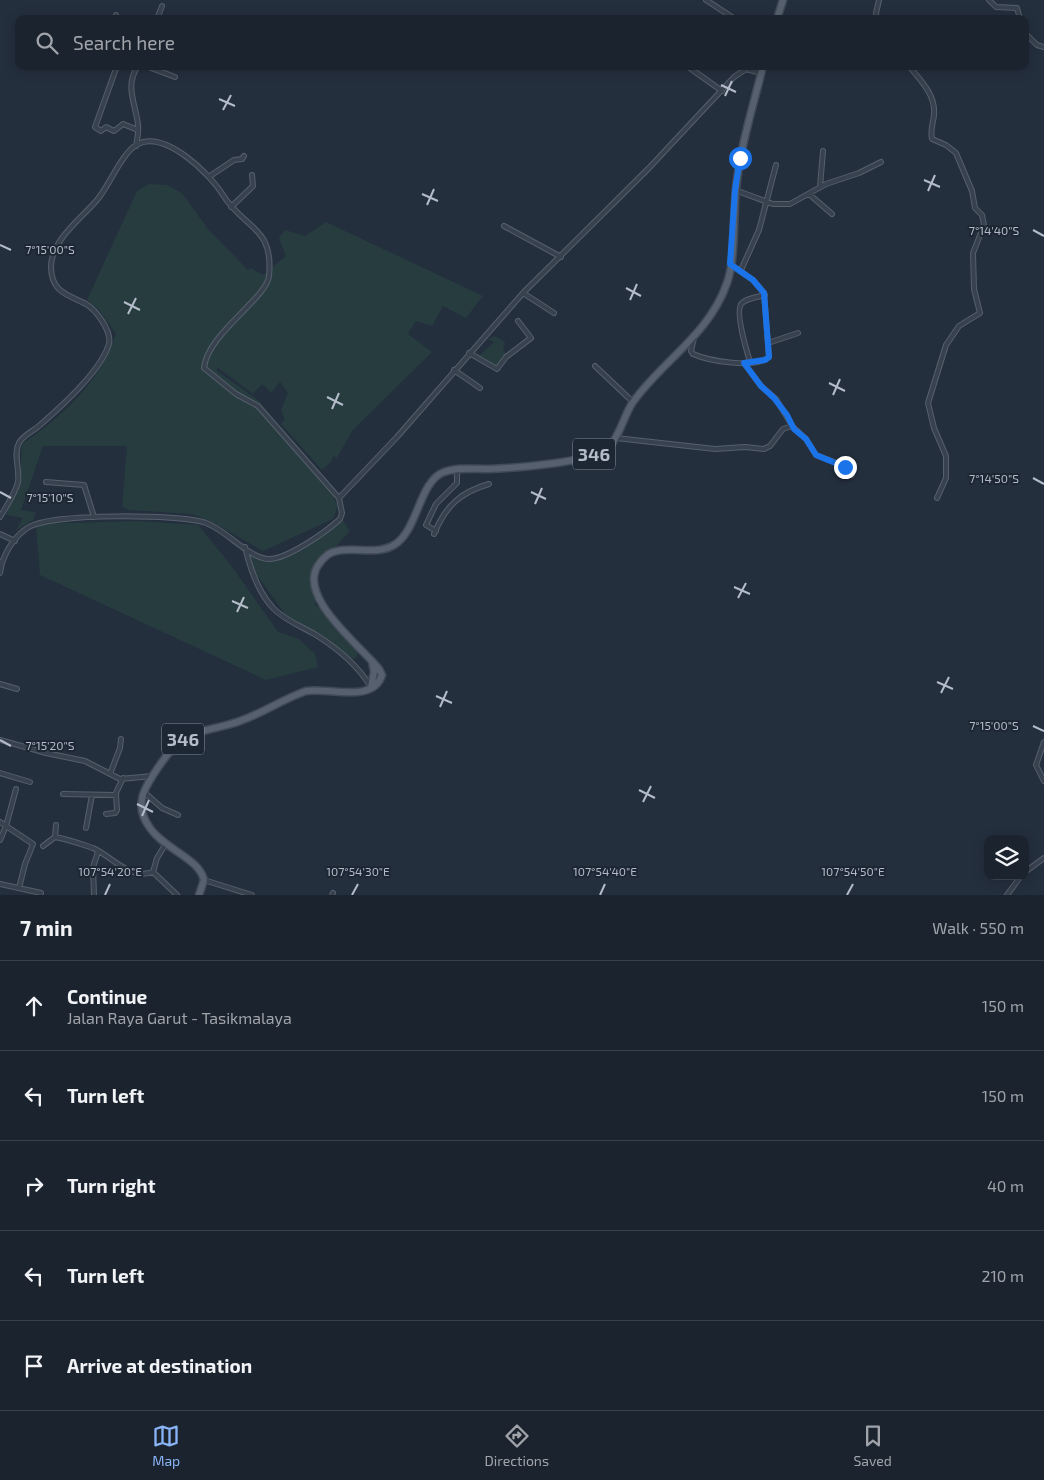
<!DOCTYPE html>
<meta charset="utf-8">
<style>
:root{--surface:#1b232e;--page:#282f3a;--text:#f1f3f6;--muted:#a0a4aa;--line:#39404a;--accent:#8ab4f8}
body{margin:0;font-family:"Exo 2",sans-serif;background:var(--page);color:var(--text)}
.controls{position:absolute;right:15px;bottom:15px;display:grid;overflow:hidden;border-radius:10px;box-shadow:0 2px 12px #0003}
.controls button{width:45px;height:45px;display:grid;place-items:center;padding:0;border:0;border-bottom:1px solid var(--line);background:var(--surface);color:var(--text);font:25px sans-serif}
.stop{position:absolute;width:15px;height:15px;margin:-11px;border:4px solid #1a73e8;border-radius:50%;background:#fff}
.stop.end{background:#1a73e8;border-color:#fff;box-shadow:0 1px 5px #0008}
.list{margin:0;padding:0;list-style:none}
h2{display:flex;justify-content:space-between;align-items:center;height:65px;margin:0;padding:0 20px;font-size:21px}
h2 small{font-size:16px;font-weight:400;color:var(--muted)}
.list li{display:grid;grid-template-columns:32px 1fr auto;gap:15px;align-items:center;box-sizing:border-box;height:90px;padding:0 20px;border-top:1px solid var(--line)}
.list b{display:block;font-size:19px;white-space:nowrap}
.list p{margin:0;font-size:16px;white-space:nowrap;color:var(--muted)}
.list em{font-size:16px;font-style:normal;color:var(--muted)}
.icon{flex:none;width:28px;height:28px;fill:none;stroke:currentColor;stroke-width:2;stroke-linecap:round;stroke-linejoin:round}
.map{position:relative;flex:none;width:1044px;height:895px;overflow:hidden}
.search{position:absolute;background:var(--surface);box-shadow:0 2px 12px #0003;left:15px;right:15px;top:15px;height:55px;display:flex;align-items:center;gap:12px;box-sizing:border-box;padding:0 18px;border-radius:10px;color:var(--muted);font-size:19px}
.sheet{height:515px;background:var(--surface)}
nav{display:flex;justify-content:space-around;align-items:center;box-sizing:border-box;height:70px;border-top:1px solid var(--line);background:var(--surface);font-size:14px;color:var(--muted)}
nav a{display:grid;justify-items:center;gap:2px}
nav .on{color:var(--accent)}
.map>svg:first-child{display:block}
</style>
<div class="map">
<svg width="1044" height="895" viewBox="0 0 1044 895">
<rect width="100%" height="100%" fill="#242f3e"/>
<path fill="#263c3f" d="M149,184L167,185L182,193L208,229L248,270L251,268L263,275L286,256L279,238L285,230L305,236L326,222L483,296L466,318L443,306L432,326L416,321L408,334L432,352L352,431L337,458L333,456L331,462L322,470L281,424L285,419L281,410L288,393L280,382L271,393L262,384L253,394L217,367V371L258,400L337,492L334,498L338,506L333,519L263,551L212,522L192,514L129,510L122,507L127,446H43L21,510L36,512L33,520L16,530L23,518L6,515L20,482L22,444C63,416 100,382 116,334L99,310L87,300L137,191Z
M495,336L505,342L503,350L507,355L497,367L471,352L473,351L480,355L494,342L488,339Z
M342,519L350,531L315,570V605L327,612L358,650L357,657L352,659L321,635L287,617L257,575L249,555C255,557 261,561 268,561C292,564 325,534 342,519Z
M137,521L198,525L230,564L278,632L299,639L315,654L318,667L266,680L40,575L36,524Z"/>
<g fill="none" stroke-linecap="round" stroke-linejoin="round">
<defs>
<path id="street" d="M706,0L735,19
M989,0L996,7L1017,8L1020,19
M116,19V15
M157,19L162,6
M877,19L876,13L879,0
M1025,33L1037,45L1044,47
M117,66L95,127L101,131L106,127L114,131L123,124L138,130
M146,66L175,77
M687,66L722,91
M909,66C921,81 936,95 934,115C933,125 930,129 932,139L946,145L956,153L972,191L975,208L982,215L984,225L973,253L974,289L980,313L959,326L946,345L928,403L934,428L946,456V478L937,498
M136,146C137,139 139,132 138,125C136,104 124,86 138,66
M210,176L234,160L242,159L244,156
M820,187L823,151
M735,190L773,204H790L826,184L859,173L881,162
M809,194L832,214
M231,207L253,186L252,175
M504,226L561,257
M741,270L759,230L776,165
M523,293L554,313
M694,338L691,351L693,354C709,361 755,369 769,357L764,293L753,280L730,264
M768,343L798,333
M469,353L497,369L506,357L531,338L518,321
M750,362C747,352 734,310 742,303C747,298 758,297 765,295
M744,363L761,386L776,399L793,427L806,439L816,455L842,465L852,475
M595,366L633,402
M454,370L480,388
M616,438L715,449L745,447L764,449L770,446L783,429L792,426
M46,482L84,485L94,517
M0,517C6,507 15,494 18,482C20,470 13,454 19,443C23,435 34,431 40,425C62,406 101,371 109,344C112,331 96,310 86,304C68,295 51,292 51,267C51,240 81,219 97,200C109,186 121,155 136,145C164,128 210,174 223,195C244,229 274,226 269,276C267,298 207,334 204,368L236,394L258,406L339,498
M436,531L426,525L436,504L457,483V469
M0,534L15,541
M434,534C445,507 460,492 489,484
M245,547C250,568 258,593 274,609C286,621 301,626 316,635C337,648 358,666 371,687
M0,562L2,563C7,549 16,535 29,527C52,513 180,514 206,523C226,530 249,558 268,559C287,560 327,531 340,519L342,513L339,498L397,437L523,293L649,168L734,77L746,69L761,73
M0,573L2,563
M0,684L17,689
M0,740L46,753L85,761L120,779L153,776
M1044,742L1036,765L1044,781
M0,773L30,782
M110,774L120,748L121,739
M144,792L162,808L178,815
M63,794L115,795L123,778
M106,814L115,813L117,810L116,794
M0,822L33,844L25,864L19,888
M56,825L55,837C67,839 81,844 93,848C113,857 129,880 153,872
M86,828L92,795
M0,840L6,826L16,789
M165,845L157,858L153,872L177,895
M43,846L55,837
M1025,872L1044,858
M204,880L252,895
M0,884L41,893
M94,895L93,867L98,852
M332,895L333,893
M1007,895L1021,876"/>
<path id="primary" d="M777,19L783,0
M371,687L374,672L372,661
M199,895L204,880C199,858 164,849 150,828C144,820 140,810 142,799C144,785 170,748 182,740C198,729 222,728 240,721C263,713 283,699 306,691C328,687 373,704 382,675L379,669C362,647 295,596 319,564C323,558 329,552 337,551C355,547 377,555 394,545C418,531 419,481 444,472C457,467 474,469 488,469C512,468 595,463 610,446C621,433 624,415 633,402C663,360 709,335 727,283C736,258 733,216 736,189C740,147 753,107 763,66"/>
</defs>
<use href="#street" stroke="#565f6c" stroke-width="6"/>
<use href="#primary" stroke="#414a57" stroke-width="9"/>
<use href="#street" stroke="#38414e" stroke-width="4"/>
<use href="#primary" stroke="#56606e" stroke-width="6"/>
</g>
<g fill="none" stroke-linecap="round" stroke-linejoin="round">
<path stroke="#1a73e8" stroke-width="6" d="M740,158L735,190L730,264L753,280L764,293L769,357L765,360L744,363L761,386L774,398L787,415L794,429L806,439L816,455L845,467"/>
</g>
<path fill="none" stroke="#b4bcc9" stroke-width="2" d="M721,85L736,92M725,96L732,81M219,99L235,106M223,110L231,95M924,180L940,187M928,191L935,175M422,194L438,201M427,205L434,189M1033,230L1044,236M0,245L11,250M626,288L641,296M630,300L637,284M124,302L140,310M128,314L136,298M829,383L845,391M833,395L840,379M327,397L343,405M332,409L339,393M1033,478L1044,484M0,492L11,498M531,492L546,499M535,504L542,488M734,587L750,594M738,598L746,583M232,601L248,608M237,612L244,597M937,682L953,689M941,693L949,677M436,696L452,703M440,707L447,691M1033,726L1044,731M0,740L11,746M639,790L655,798M643,802L651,786M137,804L153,812M142,816L149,800M105,895L110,884M352,895L358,884M600,895L605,884M847,895L853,884"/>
<g text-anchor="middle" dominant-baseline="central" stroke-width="4" stroke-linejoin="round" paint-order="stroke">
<g fill="#1d2633" stroke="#878f9c" stroke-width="1">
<rect x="573" y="438.5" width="42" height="31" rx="4"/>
<rect x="162" y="723.5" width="42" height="31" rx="4"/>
</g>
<g font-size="18" font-weight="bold" fill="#b4bcc9">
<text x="594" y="454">346</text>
<text x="183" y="739">346</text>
</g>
</g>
<g font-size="12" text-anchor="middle" fill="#b4bcc9" stroke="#1d2633" stroke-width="4" stroke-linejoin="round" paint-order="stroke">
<text x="994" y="235">7°14'40"S</text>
<text x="50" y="254">7°15'00"S</text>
<text x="994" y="483">7°14'50"S</text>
<text x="50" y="502">7°15'10"S</text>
<text x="994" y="730">7°15'00"S</text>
<text x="50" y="750">7°15'20"S</text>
<text x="110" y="876">107°54'20"E</text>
<text x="358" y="876">107°54'30"E</text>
<text x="605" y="876">107°54'40"E</text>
<text x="853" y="876">107°54'50"E</text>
</g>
</svg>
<div class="controls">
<button><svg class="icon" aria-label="layers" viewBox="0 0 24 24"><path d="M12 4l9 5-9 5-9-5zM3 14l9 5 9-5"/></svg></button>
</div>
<div class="stop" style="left:740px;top:158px"></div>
<div class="stop end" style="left:845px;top:467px"></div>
<div class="search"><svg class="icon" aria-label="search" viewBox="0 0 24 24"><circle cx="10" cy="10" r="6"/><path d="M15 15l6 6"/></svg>Search here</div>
</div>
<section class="sheet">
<h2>7 min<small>Walk · 550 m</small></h2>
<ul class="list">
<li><svg class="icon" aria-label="ahead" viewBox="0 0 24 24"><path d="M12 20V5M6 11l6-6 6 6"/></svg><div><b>Continue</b><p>Jalan Raya Garut - Tasikmalaya</p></div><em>150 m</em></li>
<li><svg class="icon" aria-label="left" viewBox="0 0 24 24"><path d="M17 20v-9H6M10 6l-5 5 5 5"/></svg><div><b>Turn left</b></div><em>150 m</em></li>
<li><svg class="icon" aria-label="right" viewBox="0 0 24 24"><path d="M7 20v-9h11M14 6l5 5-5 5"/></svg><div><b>Turn right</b></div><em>40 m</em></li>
<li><svg class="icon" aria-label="left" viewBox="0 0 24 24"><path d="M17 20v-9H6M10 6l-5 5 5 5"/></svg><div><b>Turn left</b></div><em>210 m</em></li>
<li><svg class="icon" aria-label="arrive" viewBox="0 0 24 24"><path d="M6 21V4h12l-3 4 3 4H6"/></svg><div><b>Arrive at destination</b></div></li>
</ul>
</section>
<nav>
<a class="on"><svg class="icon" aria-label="map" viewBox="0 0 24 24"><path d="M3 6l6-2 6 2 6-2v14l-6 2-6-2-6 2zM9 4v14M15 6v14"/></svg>Map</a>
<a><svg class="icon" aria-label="directions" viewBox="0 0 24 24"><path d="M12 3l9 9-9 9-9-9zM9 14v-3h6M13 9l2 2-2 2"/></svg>Directions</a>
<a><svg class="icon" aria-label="saved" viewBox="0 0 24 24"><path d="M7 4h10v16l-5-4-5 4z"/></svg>Saved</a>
</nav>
